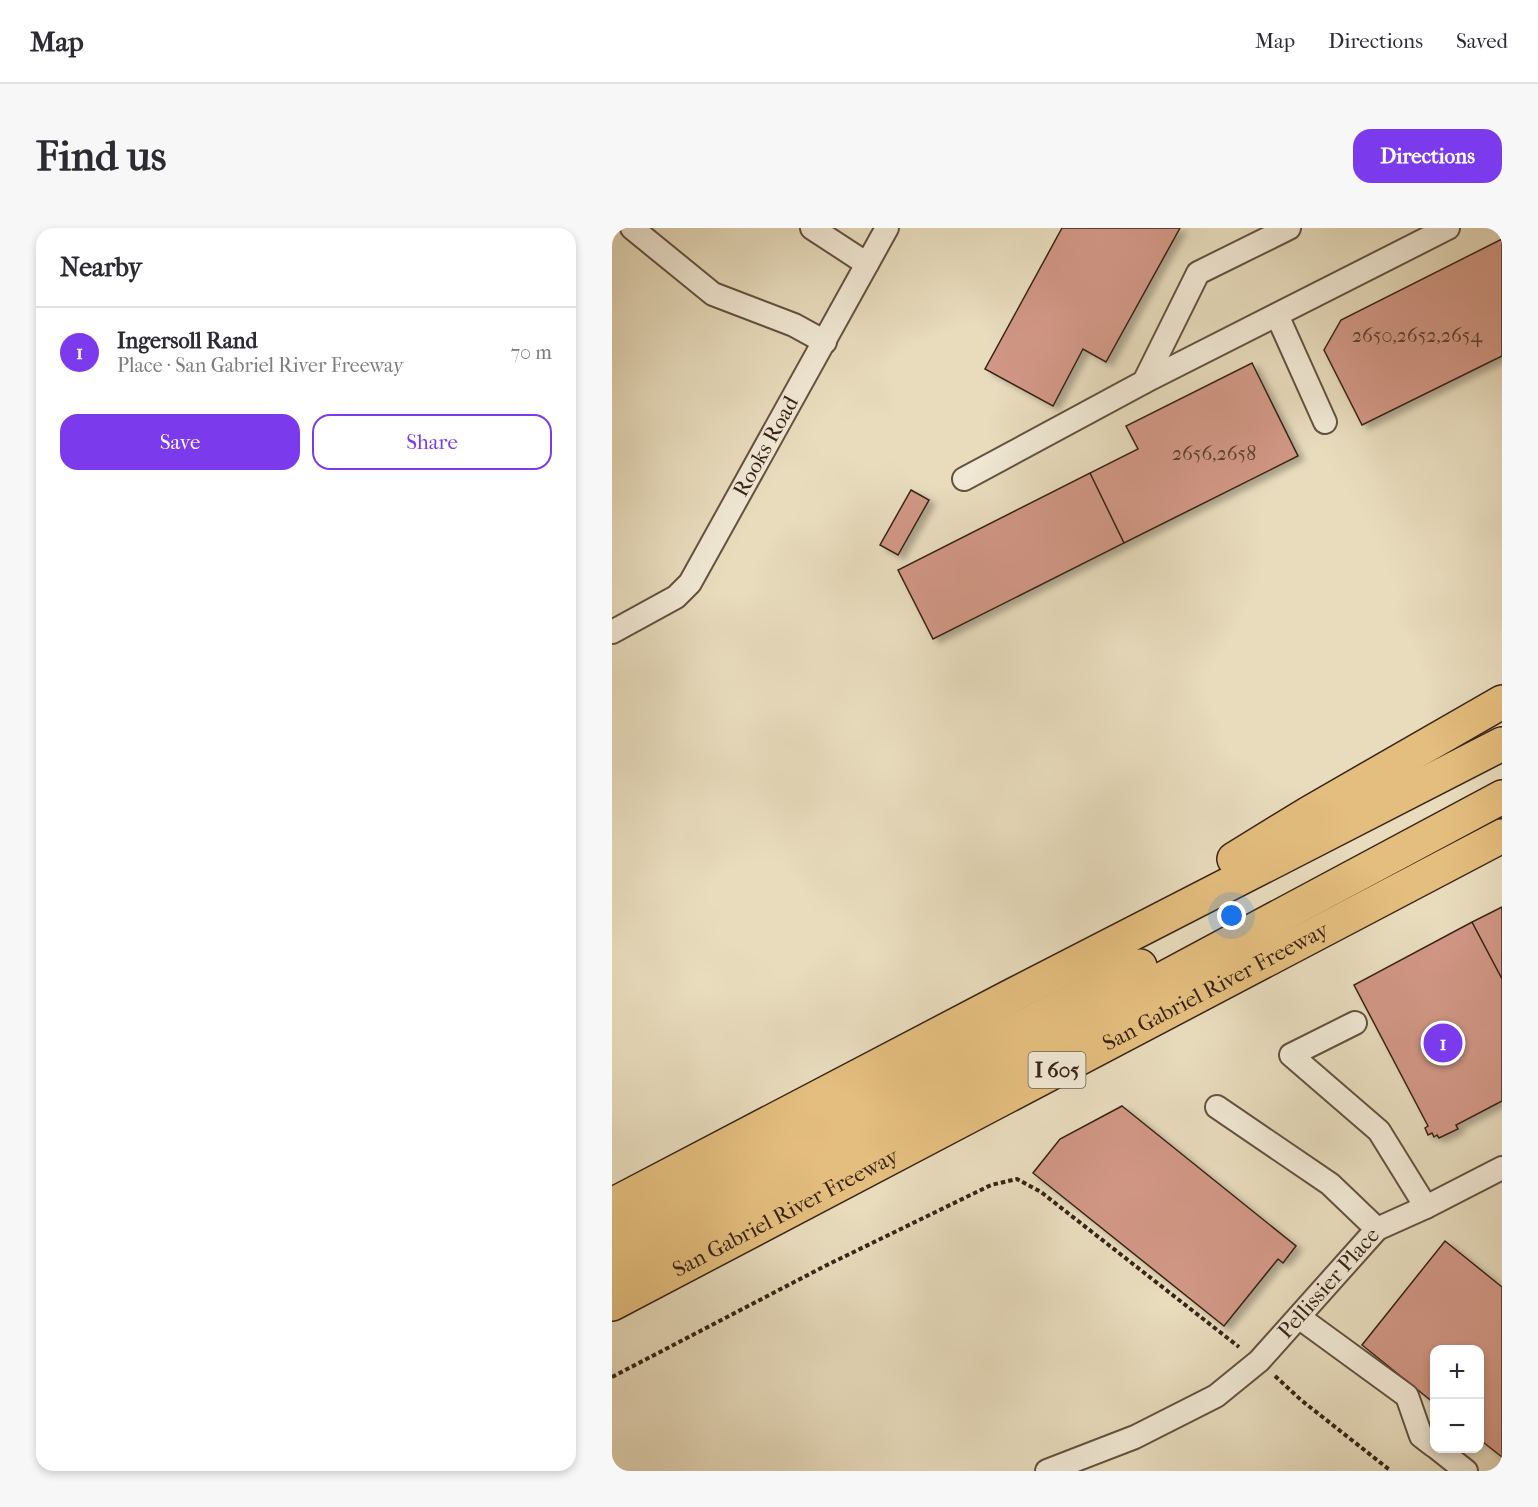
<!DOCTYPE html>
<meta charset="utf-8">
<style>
:root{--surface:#fff;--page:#f7f7f7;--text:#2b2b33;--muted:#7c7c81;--line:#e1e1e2;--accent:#7c3aed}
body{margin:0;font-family:"IM FELL French Canon",serif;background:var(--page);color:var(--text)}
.controls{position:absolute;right:18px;bottom:18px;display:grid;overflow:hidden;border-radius:12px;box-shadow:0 3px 9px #0003}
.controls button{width:54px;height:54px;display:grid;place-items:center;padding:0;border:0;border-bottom:2px solid var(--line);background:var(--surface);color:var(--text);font:30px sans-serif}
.you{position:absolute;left:620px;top:688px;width:21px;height:21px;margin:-15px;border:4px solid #fff;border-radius:50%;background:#1a73e8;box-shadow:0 0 0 9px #1a73e833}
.badge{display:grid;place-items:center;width:39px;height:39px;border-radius:50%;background:var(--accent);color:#fff;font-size:20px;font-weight:700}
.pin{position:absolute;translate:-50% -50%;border:3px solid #fff;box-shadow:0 2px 6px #0006}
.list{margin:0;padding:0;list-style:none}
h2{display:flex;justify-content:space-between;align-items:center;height:78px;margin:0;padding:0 24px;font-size:26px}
h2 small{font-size:20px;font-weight:400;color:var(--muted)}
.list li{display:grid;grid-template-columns:39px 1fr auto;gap:18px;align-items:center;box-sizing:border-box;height:90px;padding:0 24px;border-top:2px solid var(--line)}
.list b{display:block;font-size:22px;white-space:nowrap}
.list p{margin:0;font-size:20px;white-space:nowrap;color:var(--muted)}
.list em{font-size:20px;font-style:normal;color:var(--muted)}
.actions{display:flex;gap:12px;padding:18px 24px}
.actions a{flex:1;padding:14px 0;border:2px solid var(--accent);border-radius:18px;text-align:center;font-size:21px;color:var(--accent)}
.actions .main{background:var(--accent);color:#fff}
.map{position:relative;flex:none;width:890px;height:1243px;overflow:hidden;border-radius:18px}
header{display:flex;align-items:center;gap:36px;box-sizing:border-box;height:84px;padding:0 30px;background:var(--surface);border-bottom:2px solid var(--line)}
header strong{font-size:28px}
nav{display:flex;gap:33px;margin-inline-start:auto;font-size:21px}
.intro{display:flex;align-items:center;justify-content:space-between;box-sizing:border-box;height:144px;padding:0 36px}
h1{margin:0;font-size:42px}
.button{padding:15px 27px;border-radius:18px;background:var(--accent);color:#fff;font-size:21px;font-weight:700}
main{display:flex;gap:36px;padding:0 36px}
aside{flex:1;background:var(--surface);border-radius:18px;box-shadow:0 3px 9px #0003}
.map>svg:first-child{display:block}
</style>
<header>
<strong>Map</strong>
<nav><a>Map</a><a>Directions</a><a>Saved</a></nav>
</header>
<div class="intro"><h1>Find us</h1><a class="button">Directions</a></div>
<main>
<aside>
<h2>Nearby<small></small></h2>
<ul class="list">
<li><span class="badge">1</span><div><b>Ingersoll Rand</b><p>Place · San Gabriel River Freeway</p></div><em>70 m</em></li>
</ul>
<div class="actions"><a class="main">Save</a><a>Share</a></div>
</aside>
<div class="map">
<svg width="890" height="1243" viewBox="0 0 890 1243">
<defs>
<filter id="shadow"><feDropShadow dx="6" dy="4" stdDeviation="3" flood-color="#0004"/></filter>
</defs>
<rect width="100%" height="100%" fill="#e8dcbd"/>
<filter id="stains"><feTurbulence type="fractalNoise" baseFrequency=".00333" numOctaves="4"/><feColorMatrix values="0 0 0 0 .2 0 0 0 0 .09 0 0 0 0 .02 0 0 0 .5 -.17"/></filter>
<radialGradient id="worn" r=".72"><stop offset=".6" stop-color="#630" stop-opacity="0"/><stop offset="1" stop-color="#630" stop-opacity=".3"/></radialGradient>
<path fill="#d19785" stroke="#382417" stroke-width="1.5" filter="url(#shadow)" d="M450,0H568L494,134L471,121L441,178L373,141Z
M890,11V128L750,197L712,122L729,92Z
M640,135L686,228L512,315L478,245L526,221L514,198Z
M478,245L512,315L321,411L286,342Z
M299,262L317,272L286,327L268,317Z
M890,679V751L860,694Z
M860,694L890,751V873L844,897L846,901L827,910L825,907L822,909L820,905L816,907L813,900L816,898L742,757Z
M510,878L684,1018L671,1035L666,1031L612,1098L421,945L448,911Z
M833,1013L890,1059V1229L867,1211V1122H822V1175L750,1117Z"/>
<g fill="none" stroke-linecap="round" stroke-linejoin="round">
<defs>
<g id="minor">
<path d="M20,0L101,66L182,97L213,114"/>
<path d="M200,0L255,36"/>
<path d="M665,87L713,194"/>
<path d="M532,154L836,0"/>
<path d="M352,251L532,154L586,45L677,0"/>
<path id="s1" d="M0,404L64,369L78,355L275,0"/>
<path d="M743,795L679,827L767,903L814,979"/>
<path d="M605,879L718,956L765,1001"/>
<path d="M688,1090L795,1168L809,1208L822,1218"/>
<path d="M825,1220L854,1243"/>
<path id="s2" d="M435,1243L523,1209L604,1168L647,1133L765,1001L814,979L890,940"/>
</g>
<g id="highway">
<path d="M622,631L697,585L890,474"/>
<path d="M0,977L401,767L890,516"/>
<path d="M0,1011L528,738"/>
<path d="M0,1046L890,569"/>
<path id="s3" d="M0,1076L890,608"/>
</g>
</defs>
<use href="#minor" stroke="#645240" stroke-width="26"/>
<use href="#highway" stroke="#382417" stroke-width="36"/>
<path stroke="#382417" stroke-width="4" stroke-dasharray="4.5 3" stroke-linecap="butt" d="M663,1148L689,1172L779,1243
M0,1149L213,1038L379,957L405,951L429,964L627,1119"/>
<use href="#minor" stroke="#f0e8d4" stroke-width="22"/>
<use href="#highway" stroke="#e4be7e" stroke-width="33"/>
</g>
<g text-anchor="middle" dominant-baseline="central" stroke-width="6" stroke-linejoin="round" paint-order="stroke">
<g font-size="20" fill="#5e4132">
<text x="805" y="107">2650,2652,2654</text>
<text x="602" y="225">2656,2658</text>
</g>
<rect fill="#f0e8d4" stroke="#6f5f50" stroke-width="1.5" x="416.5" y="824" width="57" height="36" rx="4.5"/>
<g font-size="21" font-weight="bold" fill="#382417">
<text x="445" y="842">I 605</text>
</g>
<g font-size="22" fill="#382417" stroke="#f0e8d4">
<text stroke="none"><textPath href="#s1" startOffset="249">Rooks Road</textPath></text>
<text stroke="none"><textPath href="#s3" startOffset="682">San Gabriel River Freeway</textPath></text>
<text stroke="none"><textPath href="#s3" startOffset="196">San Gabriel River Freeway</textPath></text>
<text stroke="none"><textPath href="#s2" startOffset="345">Pellissier Place</textPath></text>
</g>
</g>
<rect width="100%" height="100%" filter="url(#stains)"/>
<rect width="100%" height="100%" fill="url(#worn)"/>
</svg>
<div class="controls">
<button>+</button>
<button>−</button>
</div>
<div class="you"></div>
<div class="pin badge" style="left:831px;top:815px">1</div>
</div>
</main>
